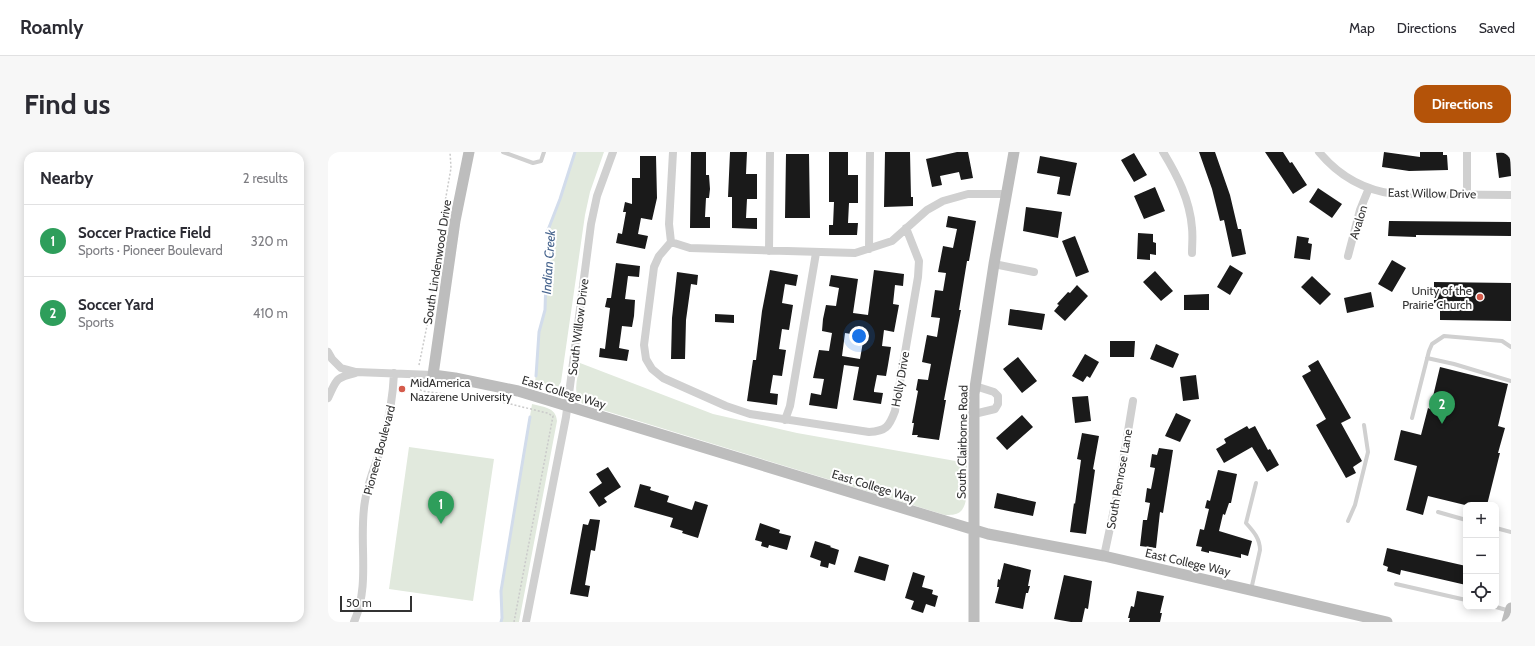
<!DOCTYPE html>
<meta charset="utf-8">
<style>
:root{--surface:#fff;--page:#f7f7f7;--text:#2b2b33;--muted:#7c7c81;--line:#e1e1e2;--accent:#b45309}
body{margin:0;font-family:Cabin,sans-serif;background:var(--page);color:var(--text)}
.controls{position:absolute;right:12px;bottom:12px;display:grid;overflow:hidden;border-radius:8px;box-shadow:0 2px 10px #0003}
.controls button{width:36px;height:36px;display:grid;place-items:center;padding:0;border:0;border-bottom:1px solid var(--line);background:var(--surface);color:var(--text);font:20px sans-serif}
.scale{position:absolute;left:12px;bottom:10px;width:72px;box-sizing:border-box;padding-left:4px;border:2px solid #333;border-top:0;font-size:11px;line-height:14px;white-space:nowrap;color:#333;-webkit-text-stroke:3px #fff;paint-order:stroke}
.you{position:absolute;left:531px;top:184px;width:14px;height:14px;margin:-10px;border:3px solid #fff;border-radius:50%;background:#1a73e8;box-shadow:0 0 0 6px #1a73e833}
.badge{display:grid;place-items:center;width:26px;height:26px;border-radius:50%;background:var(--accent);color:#fff;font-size:13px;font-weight:700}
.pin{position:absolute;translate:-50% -33px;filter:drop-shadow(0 1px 2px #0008)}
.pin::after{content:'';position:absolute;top:21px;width:14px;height:12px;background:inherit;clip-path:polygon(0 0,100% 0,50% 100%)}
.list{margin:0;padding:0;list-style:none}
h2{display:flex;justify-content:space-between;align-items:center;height:52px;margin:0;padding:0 16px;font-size:17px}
h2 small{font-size:13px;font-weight:400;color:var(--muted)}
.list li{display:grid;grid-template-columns:26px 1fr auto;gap:12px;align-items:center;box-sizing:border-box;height:72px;padding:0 16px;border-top:1px solid var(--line)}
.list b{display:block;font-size:15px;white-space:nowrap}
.list p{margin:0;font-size:13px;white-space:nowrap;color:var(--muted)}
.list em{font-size:13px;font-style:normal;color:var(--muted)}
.icon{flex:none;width:22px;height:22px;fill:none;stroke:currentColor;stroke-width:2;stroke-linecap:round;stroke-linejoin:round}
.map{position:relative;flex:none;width:1183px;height:470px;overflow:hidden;border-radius:12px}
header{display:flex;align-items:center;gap:24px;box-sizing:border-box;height:56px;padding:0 20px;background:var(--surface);border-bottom:1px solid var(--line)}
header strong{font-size:19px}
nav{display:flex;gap:22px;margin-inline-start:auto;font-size:14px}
.intro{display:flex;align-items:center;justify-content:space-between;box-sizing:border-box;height:96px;padding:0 24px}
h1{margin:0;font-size:28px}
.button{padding:10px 18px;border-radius:12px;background:var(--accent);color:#fff;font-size:14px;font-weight:700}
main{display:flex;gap:24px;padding:0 24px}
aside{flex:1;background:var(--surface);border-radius:12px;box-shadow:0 2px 10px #0003}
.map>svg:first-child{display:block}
</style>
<header>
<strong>Roamly</strong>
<nav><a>Map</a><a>Directions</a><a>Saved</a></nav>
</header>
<div class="intro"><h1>Find us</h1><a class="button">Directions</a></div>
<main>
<aside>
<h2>Nearby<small>2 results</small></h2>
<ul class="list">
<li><span class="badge" style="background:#2e9e5b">1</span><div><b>Soccer Practice Field</b><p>Sports · Pioneer Boulevard</p></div><em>320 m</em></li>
<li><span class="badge" style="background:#2e9e5b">2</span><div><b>Soccer Yard</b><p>Sports</p></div><em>410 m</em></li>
</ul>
</aside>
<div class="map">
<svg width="1183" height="470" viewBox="0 0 1183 470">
<rect width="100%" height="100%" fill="#fff"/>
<path fill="#e1e9dd" d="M247,0H276L262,40L257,63L233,230L228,239L207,232L211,180L217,158L218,126L223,99L220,78L232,47Z
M252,211L385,262L469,281L639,311C639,323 642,352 632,360C628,363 622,363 617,363L255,252C243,241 250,226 252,211Z
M204,252C215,255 228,255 229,269L191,470H173L174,466L173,439Z
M81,295L166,307L145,449L61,437Z"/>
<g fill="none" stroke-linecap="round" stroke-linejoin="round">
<path stroke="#d2dceb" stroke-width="3" d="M208,224L211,180L217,158L218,126L223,99L220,78L232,47L247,0
M173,470L174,466L173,439L202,265"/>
</g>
<path fill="#1a1a1a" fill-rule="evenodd" d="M363,0H378V23H381L382,37L381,46H378L377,65H382V76H362Z
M402,0H419L418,22H429V47H419L418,66H429V77L404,76V45H400Z
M501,0H520V23H530V51H521L520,71H530L529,83H501V73H505L506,50H501Z
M557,0H582L583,45H585V54L556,55Z
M629,0H640L645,26L633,28L631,20L612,24L614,33L604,35L598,7Z
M871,0H887L902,43L910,77H913L918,102L904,105L896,68L892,69L884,37Z
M937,0H955L962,11L964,10L979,33L965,42Z
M1056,0L1092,5V0H1115V3H1119L1120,18L1081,19L1054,15Z
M1182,0L1183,24L1171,26L1168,1Z
M806,1L819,23L806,30L793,8Z
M458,2H481L482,66H457Z
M312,4H328L329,46L324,68L313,66L310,82L320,84L317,97L288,91L290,81L294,82L298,60H295L297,50L304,52V26H312Z
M712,4L749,11L742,44L729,42L732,25L709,21Z
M827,35L837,59L816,67L806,44Z
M990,36L1014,52L1004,66L981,50Z
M698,55L734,60L730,86L695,79Z
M620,64L648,69L641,109H639L631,158H633L616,248H618L611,288L589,285L590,283H584L586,271H584L590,239L588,238L590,227L600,228L603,212L594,210L599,183L609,185L612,166L603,165L607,138L615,139L618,121L610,120L615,94L625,96L629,77L618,75Z
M1061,69L1183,70V84L1088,83V85L1060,84Z
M810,81L825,82V90L828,91V103L822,102V108L809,107Z
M747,84L761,120L748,125L734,89Z
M969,84L981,86L980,91L984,92L982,108L966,106Z
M1064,108L1078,116L1064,140L1050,132Z
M288,111L312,114L311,125L300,124L297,147L307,148L306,164L304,175L294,174L291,196L301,198L299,209L271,205L272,196L277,197L282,156L277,155L279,146H283Z
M902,113L915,121L902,143L889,135Z
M442,118L470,123L468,134L457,132L454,151L465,153L461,178L454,177L451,197L458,198L454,224L445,223L442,241L450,242L449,253L419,249L425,208H428L434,159Z
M546,118L576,122L575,134L567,133L565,152L571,153L566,180L556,178L554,194L563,195L560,213L558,224L549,223L546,238V240L555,241L553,252L525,248L531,215L516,213L509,257L481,253L483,241L493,243L496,227L485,226L491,198L501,199L504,181L494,179L495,167L498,153L508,154L511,136L501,134L503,123L530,127L525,161L540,163ZM517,181L536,184L532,207L514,204Z
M827,119L845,139L833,149L815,130Z
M349,120L370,123L369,133L363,132L358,168L357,207H343L344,166Z
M984,124L1003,142L992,153L973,135Z
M1106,130L1183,131V169L1112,168V151H1106Z
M749,133L760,144L737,169L726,159L731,153L729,152L740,140L742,141Z
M1043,140L1046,155L1019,161L1016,146Z
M881,142V158H856V143Z
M682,157L717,162L714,178L680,173Z
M387,162L406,163V171L387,170Z
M782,189H807L806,205H782Z
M828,192L851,202L845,216L822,207Z
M757,202L771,210L762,226L759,224L755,230L744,224Z
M690,205L709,229L694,241L675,217Z
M990,208L1023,266L1013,271L1034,309L1025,315L1028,321L1018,326L988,273L998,267L974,224L983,219L980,214Z
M1112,215L1180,232L1170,274L1177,276L1170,301H1172L1159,353H1137L1100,344L1095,363L1078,358L1089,314L1066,308L1073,278L1093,283L1100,256L1102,257Z
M868,223L871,247L855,249L852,225Z
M760,244L763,269L747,271L744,245Z
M848,261L863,268L852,290L837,284Z
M694,263L705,275L679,298L668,286Z
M919,274L921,277L927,274L940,298L942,297L951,313L939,320L924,295L896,311L888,297L898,291L896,287Z
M754,281L771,284L765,317L767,318L758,382L742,380L746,351L747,352L753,308L749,307Z
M831,296L845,298L835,361L832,360L828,396L812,394L815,368H819L822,351L817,350L819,336L823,337L827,316L822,315L824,302L829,303Z
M280,315L293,335L276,346L279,350L271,355L261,340L274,331L268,322Z
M890,318L909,322L903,351H901L897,363L895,362L891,379L924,389L920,404L913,402V406L881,399V401L873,399L874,395L868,394L872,377L876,378L881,357L877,356L879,348L882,349Z
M312,332L323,335L322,338L341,344L339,350L364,358L367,349L380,353L370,386L354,381L355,379L342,375L345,366L306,355Z
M669,341L708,350L705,364L666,356Z
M262,367L272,368L267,399L263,398L257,433L262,434L260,445L242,442L255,372L260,373Z
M432,371L452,378L451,381L463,384L459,398L441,393L440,396L433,394L434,390L427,388Z
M487,389L503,394L502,395L511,398L507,413L501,411L500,416L492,414L493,409L482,405Z
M1059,396L1138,414V433L1073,418L1072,423L1059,419L1060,415L1055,413Z
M531,404L561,413L557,429L526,420Z
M676,411L703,418L700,434H702L700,441H698L695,457L667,451L671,435H669L670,427L672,428Z
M585,420L597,424L594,435L605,438L604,442L610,444L607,455L598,452L595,461L583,457L586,449L577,446Z
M736,423L764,429L760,457L757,456L754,470H743L726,467Z
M809,439L836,444L832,461H834L832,470H801L802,466H800L803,454L806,455Z"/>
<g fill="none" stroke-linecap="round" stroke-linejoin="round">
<path stroke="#cacaca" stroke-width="1.5" stroke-dasharray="2 2" stroke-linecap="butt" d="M91,213L102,159L113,73L123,16L122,0
M88,231L90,236L94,239L170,249L219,261L225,264L186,470"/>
<path stroke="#d0d0d0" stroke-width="4" d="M175,0L205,11L213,9L216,0
M1099,206L1126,212L1183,229
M1084,266L1101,199L1104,192L1116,184L1174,189L1183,195
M1110,360L1138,368
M1020,369L1027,353L1040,300L1036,273
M1168,376L1183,380
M1068,432L1138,448
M923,438L932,398C932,386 925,379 918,371L928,331
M1168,455L1182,459"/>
<path stroke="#d0d0d0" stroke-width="8" d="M835,0C849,23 862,48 864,76C865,84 864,92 864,101
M991,0C1010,23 1036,38 1066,42L1183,43
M1139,0V42
M578,76L591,109L590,125L567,259C561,275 558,279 541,280L422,262L398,254L335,226L324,217L318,207L316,193L326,115L331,104L343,90L362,96L527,101L564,89L599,58L615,49L640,42H678
M343,90L341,72L345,0
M541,97L542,0
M441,99L442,0
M1020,104L1032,58L1041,36
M666,112L706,120
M0,200L4,207L13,216L28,220L105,223
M0,246C9,227 7,226 27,221
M646,262L667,257L670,252V244L666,240L647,234
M457,268L462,254L488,101
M776,404L791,334L805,249
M26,470C43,432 30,388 37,349C40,328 49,310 55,290C61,267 65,245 66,221
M198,470L238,265L263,72L269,44L285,0"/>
<path stroke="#bdbdbd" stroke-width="11" d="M141,0L127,69L105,223L127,226L190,239L660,382L776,404L1059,470
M646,470V242L666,112L686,0
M1179,470L1183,456"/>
</g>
<g fill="#d45b4b" stroke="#fff" stroke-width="1.5">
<circle cx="1152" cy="145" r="4"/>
<circle cx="74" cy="237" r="4"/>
</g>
<g text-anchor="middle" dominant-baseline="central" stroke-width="4" stroke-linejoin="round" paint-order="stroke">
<g font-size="12" fill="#333" stroke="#fff">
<text transform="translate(1104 41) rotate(1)">East Willow Drive</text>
<text transform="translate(1030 70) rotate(-73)">Avalon</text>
<text transform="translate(109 110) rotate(-81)">South Lindenwood Drive</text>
<text transform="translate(250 175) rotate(-83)">South Willow Drive</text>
<text transform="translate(572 227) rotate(-80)">Holly Drive</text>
<text transform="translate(236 240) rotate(17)">East College Way</text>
<text transform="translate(634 290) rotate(-89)">South Clairborne Road</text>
<text transform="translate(51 298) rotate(-75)">Pioneer Boulevard</text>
<text transform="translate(791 327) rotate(-80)">South Penrose Lane</text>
<text transform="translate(546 334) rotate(17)">East College Way</text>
<text transform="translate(860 410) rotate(13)">East College Way</text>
</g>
<g font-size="12" fill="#333" stroke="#fff" text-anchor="end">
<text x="1144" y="138">Unity of the<tspan x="1144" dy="14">Prairie Church</tspan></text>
<text x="82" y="230" text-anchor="start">MidAmerica<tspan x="82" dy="14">Nazarene University</tspan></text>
</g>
<g font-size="13" font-style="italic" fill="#48658e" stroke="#fff">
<text transform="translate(220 110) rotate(-86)">Indian Creek</text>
</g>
</g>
</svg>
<div class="controls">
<button>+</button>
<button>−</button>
<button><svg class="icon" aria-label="locate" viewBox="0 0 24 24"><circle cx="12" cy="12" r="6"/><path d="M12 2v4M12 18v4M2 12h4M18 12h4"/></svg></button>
</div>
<div class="scale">50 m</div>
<div class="you"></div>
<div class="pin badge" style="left:113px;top:372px;background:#2e9e5b">1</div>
<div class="pin badge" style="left:1114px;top:272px;background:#2e9e5b">2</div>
</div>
</main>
